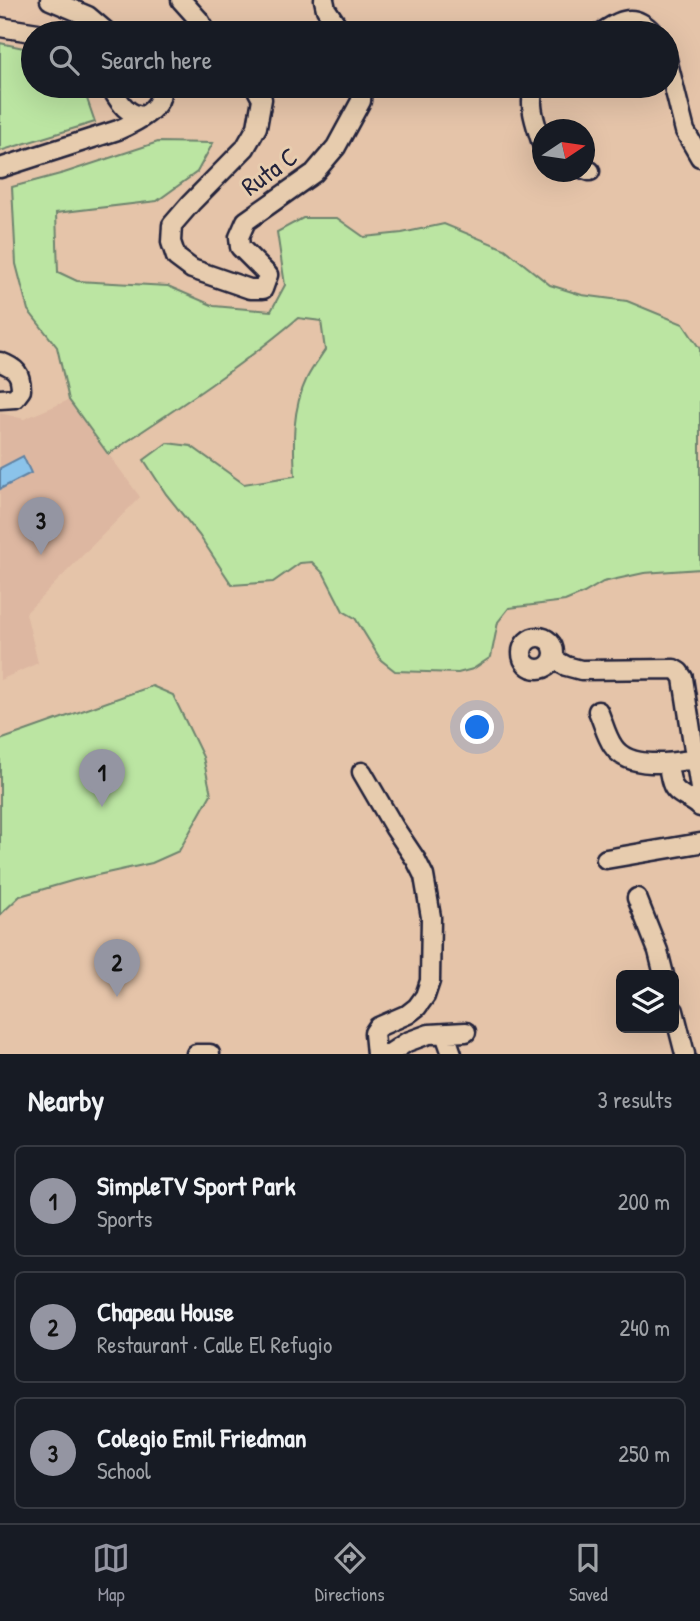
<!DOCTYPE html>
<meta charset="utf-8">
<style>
:root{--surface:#171b24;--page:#242831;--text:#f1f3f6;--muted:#9ea1a6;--line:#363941;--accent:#9495a2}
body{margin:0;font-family:"Patrick Hand",sans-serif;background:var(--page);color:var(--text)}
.controls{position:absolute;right:21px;bottom:21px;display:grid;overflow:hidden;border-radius:10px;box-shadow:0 7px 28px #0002}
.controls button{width:63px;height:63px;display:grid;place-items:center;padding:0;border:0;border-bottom:2px solid var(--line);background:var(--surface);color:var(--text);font:35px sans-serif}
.compass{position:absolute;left:532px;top:119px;width:63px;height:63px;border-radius:50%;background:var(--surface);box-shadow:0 7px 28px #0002;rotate:77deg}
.you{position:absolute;left:478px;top:728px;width:24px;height:24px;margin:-18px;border:5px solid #fff;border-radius:50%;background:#1a73e8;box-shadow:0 0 0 10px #1a73e833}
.badge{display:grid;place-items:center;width:46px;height:46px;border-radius:50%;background:var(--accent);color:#111;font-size:23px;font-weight:700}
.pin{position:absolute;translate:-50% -58px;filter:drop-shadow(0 2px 4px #0008)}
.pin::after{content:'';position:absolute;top:37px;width:24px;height:21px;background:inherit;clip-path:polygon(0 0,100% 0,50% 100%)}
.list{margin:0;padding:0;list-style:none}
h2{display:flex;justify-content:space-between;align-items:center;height:91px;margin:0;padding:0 28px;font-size:30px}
h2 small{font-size:23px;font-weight:400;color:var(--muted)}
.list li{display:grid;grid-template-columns:46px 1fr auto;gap:21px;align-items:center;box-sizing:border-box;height:112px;margin:0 14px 14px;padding:0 14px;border:2px solid var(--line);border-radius:10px}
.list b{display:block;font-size:26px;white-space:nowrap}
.list p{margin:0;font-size:23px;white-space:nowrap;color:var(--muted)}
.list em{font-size:23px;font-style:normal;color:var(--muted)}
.icon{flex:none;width:38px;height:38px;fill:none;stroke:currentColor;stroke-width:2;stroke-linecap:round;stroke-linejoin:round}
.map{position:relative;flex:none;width:700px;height:1054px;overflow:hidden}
.search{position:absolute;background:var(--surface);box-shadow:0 7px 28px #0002;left:21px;right:21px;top:21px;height:77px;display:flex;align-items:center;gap:18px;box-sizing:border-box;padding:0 24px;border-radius:38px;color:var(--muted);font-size:26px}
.sheet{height:469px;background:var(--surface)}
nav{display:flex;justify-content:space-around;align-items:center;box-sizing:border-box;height:98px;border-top:2px solid var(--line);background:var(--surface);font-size:19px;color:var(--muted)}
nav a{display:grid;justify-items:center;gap:4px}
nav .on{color:var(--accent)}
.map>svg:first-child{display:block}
</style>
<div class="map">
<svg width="700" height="1054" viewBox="0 0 700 1054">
<rect width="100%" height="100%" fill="#e5c4a9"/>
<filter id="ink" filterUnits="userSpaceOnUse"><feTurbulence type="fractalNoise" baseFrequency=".0143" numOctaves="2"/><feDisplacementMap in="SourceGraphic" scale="14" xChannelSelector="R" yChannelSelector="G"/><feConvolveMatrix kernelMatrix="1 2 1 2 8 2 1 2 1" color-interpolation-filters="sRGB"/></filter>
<g filter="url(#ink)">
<path fill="#ddb7a1" d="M69,400L140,497L26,613L38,663L0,680V413L24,419Z"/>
<path fill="#bbe5a2" stroke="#6e846e" stroke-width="2" d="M0,43L33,50V86H80L85,93L95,122L0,151Z
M158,142L213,143L197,172L157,201L56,213L58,272L77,281L168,286L214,306L271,311L285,285L277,232L303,218H337L364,237L402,233L444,224L505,249L550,285L582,295L627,301L683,324L700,349V569L644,573L603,582L584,593L565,601L509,608L498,622L491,657L473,669L458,673L395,671L381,660L355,618L343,611L324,574L312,562L300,563L273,582L232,585L199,535L166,494L144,460L167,443L191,446L244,484L295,476C293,443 292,409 307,378C312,368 319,359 325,350L321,321L298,318C239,368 173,411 108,454L69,400L57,347L28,310L16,264L12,187L64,173Z
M152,686L173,695L203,757L211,794L179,851L152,863L75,880L20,896L0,915V740Z"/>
<path fill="#8bc3ea" stroke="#6183a4" stroke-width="2" d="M23,456L31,473L0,489V468Z"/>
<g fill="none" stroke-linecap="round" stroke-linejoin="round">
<defs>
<path id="minor" d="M50,0L88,16L108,33
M181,0L199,20L207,33
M324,0L326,9L342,33
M0,27L38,33
M601,33C621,20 634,12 653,33
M667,59L685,131L700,157
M110,86C118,99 126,116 144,116
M255,86L262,99L257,127L245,148L191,203L172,225L171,242L176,257L192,269L250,289H263L268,275L240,247L239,237L246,221L314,173L336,147L361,101L362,86
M536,86C526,102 537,127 542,144
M0,168L118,130C134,123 168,107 159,86
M584,169L590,171
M0,362C16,368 21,373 21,390L15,398L0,399
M522 653a16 16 0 1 1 32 0a16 16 0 1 1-32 0Z
M553,659L566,666L581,670L674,669L679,672L683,678L700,789
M598,711C603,722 606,736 613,746C628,770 672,763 695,759
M668,764C669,771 670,780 673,786C678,796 693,799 700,807
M362,772L394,827L416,860L424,876L431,917L430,981L425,996L417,1007L408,1014L378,1027L374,1033L376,1054
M606,859L700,843
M637,898L658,951L664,975
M674,1011L685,1054
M445,1034L452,1054
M196,1054H210
M389,1054L407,1042L429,1034L466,1032"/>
</defs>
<use href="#minor" stroke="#22223b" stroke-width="23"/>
<use href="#minor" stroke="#e7ccae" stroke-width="18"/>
</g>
</g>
<g text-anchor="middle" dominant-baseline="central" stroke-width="6" stroke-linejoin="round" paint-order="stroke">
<g font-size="26" fill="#22223b" stroke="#e7ccae">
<text transform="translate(269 171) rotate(-36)">Ruta C</text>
</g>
</g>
</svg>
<div class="controls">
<button><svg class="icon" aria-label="layers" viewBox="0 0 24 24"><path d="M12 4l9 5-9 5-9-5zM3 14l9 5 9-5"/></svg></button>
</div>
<svg class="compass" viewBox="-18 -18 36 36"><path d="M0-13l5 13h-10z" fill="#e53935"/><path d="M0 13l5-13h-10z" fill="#9ea1a6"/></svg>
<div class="you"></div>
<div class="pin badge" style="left:102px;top:807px">1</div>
<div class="pin badge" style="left:117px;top:997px">2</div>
<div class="pin badge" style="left:41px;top:555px">3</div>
<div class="search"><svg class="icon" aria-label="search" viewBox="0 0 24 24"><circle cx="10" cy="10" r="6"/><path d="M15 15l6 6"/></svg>Search here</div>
</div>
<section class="sheet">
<h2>Nearby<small>3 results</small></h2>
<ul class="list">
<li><span class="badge">1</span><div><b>SimpleTV Sport Park</b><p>Sports</p></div><em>200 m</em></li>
<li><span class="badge">2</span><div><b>Chapeau House</b><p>Restaurant · Calle El Refugio</p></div><em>240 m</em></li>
<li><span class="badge">3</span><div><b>Colegio Emil Friedman</b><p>School</p></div><em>250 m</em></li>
</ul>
</section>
<nav>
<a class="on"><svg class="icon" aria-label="map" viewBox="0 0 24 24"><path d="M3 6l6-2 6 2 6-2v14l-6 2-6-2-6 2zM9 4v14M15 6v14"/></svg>Map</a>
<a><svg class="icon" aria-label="directions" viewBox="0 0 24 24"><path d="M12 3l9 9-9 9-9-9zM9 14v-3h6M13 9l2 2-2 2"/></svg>Directions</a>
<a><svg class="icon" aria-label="saved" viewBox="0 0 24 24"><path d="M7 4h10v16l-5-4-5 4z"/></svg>Saved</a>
</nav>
